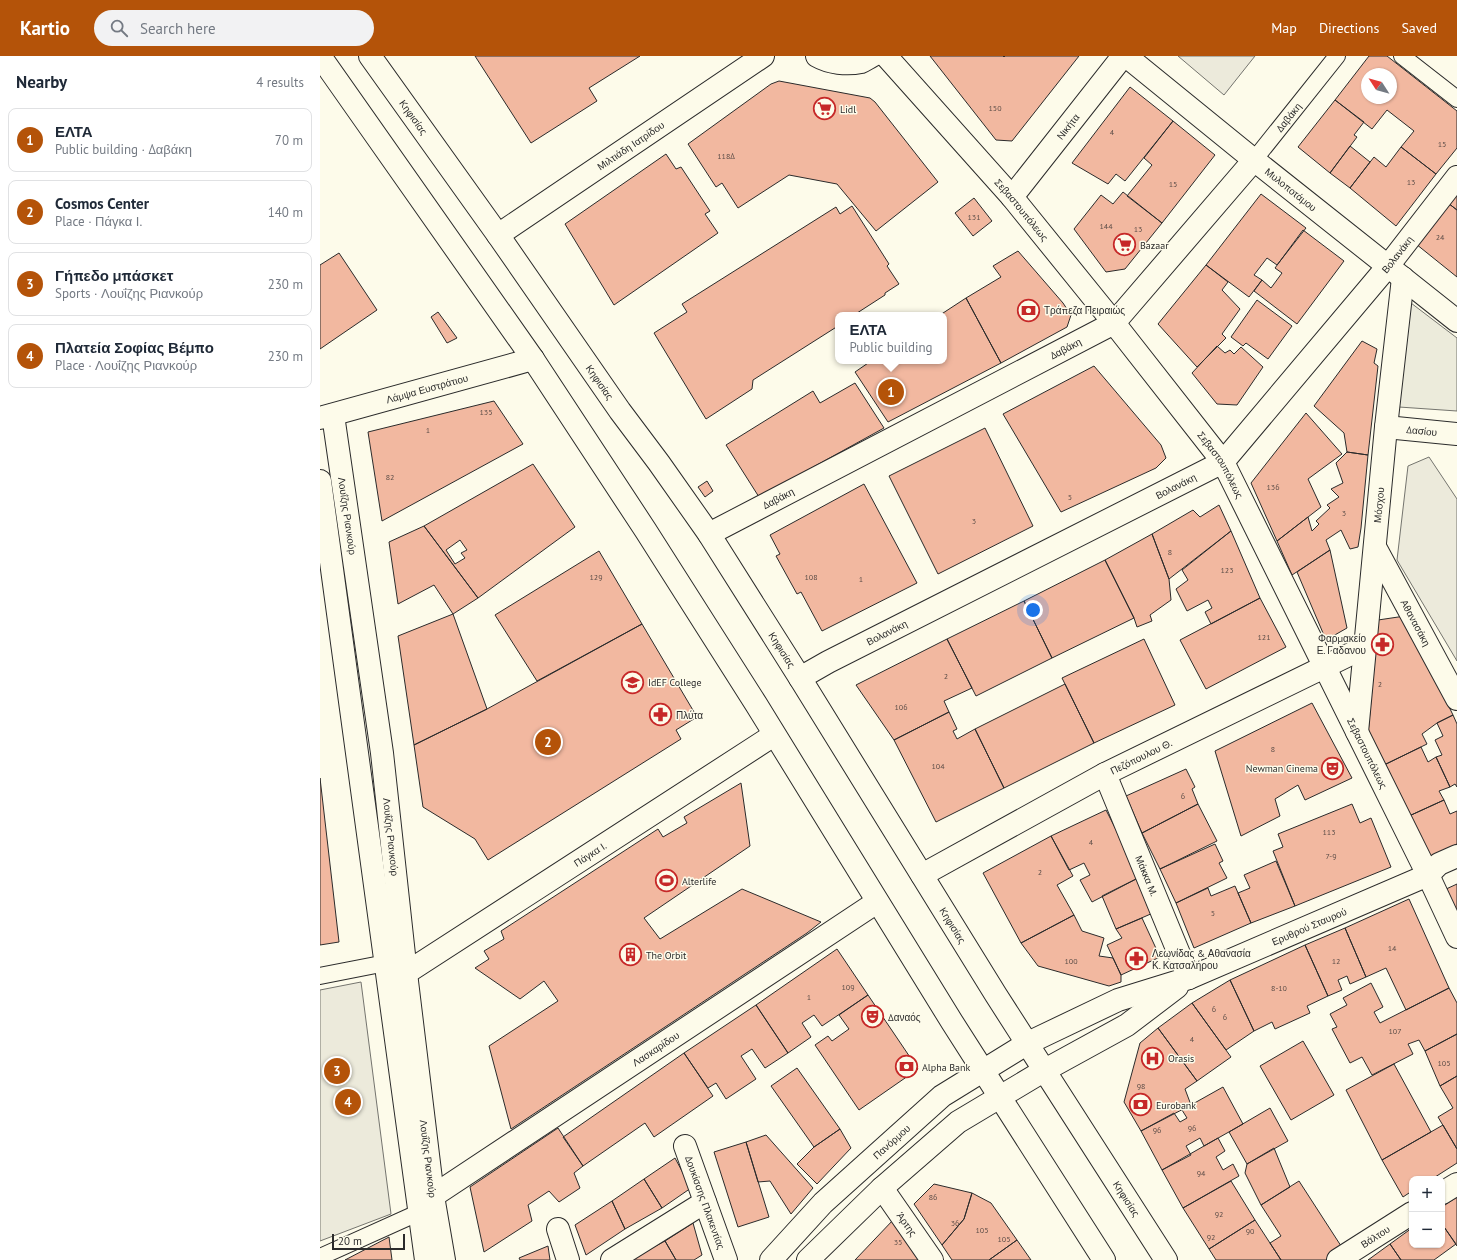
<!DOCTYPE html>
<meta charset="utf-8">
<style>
:root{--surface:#fff;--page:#f2f2f3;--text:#1f2937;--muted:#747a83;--line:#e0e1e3;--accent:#b45309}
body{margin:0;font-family:"PT Sans",sans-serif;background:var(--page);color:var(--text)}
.controls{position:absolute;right:12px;bottom:12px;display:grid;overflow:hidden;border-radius:8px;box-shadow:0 1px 3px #0004}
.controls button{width:36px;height:36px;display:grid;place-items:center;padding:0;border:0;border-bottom:1px solid var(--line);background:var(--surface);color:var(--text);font:20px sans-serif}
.compass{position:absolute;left:1041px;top:12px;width:36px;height:36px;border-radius:50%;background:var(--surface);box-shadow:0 1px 3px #0004;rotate:306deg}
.scale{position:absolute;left:12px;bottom:10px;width:73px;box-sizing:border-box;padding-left:4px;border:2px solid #2b2b2b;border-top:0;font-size:11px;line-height:14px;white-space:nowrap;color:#2b2b2b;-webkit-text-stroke:3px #fdfbea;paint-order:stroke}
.you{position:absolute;left:713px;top:554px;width:14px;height:14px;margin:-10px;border:3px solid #fff;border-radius:50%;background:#1a73e8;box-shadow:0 0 0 6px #1a73e833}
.badge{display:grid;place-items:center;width:26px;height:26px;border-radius:50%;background:var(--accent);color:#fff;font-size:13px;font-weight:700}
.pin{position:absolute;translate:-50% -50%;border:2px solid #fff;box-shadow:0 1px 4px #0006}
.popup{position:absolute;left:515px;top:256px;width:112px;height:52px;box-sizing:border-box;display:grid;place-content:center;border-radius:8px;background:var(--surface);filter:drop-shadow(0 1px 3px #0005);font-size:13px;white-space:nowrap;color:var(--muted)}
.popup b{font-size:15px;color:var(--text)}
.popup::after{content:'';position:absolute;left:50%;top:100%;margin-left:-8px;border:8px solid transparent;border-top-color:var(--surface)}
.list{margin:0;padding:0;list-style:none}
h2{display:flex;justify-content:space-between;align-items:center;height:52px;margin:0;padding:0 16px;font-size:17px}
h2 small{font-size:13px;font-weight:400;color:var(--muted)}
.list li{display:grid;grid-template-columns:26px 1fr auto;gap:12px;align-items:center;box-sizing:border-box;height:64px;margin:0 8px 8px;padding:0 8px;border:1px solid var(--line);border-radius:8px}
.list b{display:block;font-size:15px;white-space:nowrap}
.list p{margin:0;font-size:13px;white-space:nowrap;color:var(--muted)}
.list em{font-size:13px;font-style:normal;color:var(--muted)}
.icon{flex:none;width:22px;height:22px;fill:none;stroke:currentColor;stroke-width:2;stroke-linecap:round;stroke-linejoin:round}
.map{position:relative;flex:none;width:1137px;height:1204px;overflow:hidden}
header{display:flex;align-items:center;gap:24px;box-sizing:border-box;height:56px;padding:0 20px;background:var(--accent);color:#fff}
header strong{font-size:19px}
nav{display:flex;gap:22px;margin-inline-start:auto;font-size:14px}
.search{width:280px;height:36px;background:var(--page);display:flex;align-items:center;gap:10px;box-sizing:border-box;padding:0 14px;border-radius:22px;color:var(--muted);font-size:15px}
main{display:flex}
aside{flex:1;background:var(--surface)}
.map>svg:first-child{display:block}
</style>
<header>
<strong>Kartio</strong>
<div class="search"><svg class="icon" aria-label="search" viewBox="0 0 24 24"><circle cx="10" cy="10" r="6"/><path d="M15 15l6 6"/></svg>Search here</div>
<nav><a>Map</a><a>Directions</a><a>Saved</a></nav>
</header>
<main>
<aside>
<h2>Nearby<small>4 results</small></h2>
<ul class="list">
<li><span class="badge">1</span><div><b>ΕΛΤΑ</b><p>Public building · Δαβάκη</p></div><em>70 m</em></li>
<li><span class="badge">2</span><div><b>Cosmos Center</b><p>Place · Πάγκα Ι.</p></div><em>140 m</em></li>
<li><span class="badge">3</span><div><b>Γήπεδο μπάσκετ</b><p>Sports · Λουΐζης Ριανκούρ</p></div><em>230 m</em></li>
<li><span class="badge">4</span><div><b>Πλατεία Σοφίας Βέμπο</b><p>Place · Λουΐζης Ριανκούρ</p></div><em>230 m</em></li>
</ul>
</aside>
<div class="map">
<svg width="1137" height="1204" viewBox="0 0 1137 1204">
<rect width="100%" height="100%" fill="#fdfbea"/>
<path fill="#ecebdb" stroke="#74746e" d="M1091,247L1137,282V355L1079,351Z"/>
<path fill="#eceadb" stroke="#74746e" d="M858,0H935L904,39Z
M1109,401L1137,443V605L1077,504L1088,410Z
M41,926L71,1158L0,1185V934Z"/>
<path fill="#f2b8a0" stroke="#2b2b2b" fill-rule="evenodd" d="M155,0H320L269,32L277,45L211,87Z
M610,0H683L684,1L685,0H759L692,85L676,84Z
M1049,0H1067L1137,55V92L1116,118L1081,91L1094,75L1067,54L1052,73L1015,44ZM1047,18H1071V42H1047Z
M459,25L550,42L555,46L618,126L556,175L517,128L469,119L418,152L402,127L396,131L368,88L451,28Z
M810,31L853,65L805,125L796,118L788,128L752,107Z
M1015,44L1044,66L1034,79L1037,81L1010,117L978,91Z
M853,65L895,99L842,167L807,140L832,109L824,102Z
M1030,90L1050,106L1030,132L1010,117Z
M1081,91L1116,118L1076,170L1030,132L1054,101L1066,111Z
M346,98L356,113L361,111L390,155L385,158L398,177L294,249L245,168Z
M1137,135V154L1128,147Z
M803,136L842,167L805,213L786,216L754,173L781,139L793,148Z
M941,138L986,172L957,209L947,202L934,219L942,224L929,241L886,209Z
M654,142L672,165L653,180L635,157Z
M1128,147L1137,154V221L1096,188Z
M532,150L569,208L567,210L579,228L565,237V239L534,259H518V270L433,324L432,333L386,363L334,277L367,256L362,248L516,151L520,158Z
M983,174L1024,205L977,268L934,235L942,224L951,232L962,217L955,212Z
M698,195L743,247L751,259L747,271L681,307L646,242L681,221L673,210Z
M19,197L57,254L0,293V209Z
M886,209L908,226L902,234L920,253L902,278L906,282L877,311L838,268Z
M646,242L681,307L568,366L535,316L551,305H624V259H620Z
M937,244L972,270L948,303L926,287L923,290L911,281Z
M118,256L137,282L127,287L111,261Z
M1042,285L1057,293L1054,307L1058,310L1048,399L1027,396L1024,377L994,350Z
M897,290L905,297L910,294L914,298L921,291L943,311L917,349L897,348L872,317Z
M774,310L841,389L846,402L836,412L741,456L683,358Z
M535,327L564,372L439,441L406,389L493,335L500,347Z
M174,345L203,388L62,465L48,376Z
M986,357L1022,398L988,423L1001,451L957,485L931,427Z
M665,372L713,470L618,518L569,420Z
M1027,396L1048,399L1041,472L1038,491L1030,493L1021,474L1006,484L1010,494L972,519L957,485L988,461L992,475L999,468L996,465L1010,452L1007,449L1019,441L1011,433L1023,427L1016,407Z
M213,408L255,471L158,542L104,470ZM140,484L147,494L141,497L145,502L135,508L126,494Z
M387,425L393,435L385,441L378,431Z
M544,428L597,527L502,575L481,536L477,538L456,500L460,498L450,479Z
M899,449L911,475L849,523L832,478L873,454L880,461Z
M104,470L158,542L133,558L114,529L78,548L69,486Z
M911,475L940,542L891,568L885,556L892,552L888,544L867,555L856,533L868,524L862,514Z
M832,478L849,523L851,544L830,559L832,565L817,571L814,562L785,504Z
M1010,494L1027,572L1006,584L977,516Z
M279,495L322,568L217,625L175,559Z
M785,504L814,562L732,602L704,545Z
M940,542L966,591L886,633L860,584Z
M704,545L732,602L656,640L627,583Z
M133,558L167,653L94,689L78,580Z
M1085,560L1133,659L1117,667L1102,678L1107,688L1064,709L1048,678L1058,564Z
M322,568L377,661L356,674L361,683L168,804L155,783L103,751L94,689L167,653Z
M627,583L652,632L624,645L629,656L574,684L536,629Z
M824,583L855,649L774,687L742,622Z
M745,628L774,687L684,732L655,673Z
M992,647L1032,722L985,744L978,729L955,743L960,760L921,780L895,695Z
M629,656L637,673L633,675L637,683L655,673L684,732L616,766L574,684Z
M1133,659L1137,668V731L1135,728L1130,731L1116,701L1122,699L1115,684L1123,680L1117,667Z
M1101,691L1108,706L1116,701L1130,731L1119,735L1124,744L1089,760L1064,709Z
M866,713L875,731L872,733L878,748L822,777L806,740Z
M0,722L19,886L0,889Z
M421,727L430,790L324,862L340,883L422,833L501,866L487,877L191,1073L169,990L238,945L224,925L200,943L155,912L169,903L164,895L184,883L181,875L338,773L343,781L367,767L364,761Z
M1124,744L1130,758L1137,755V788L1109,801L1089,760Z
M878,748L897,785L840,813L822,777Z
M1032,748L1040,767L1051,762L1071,811L975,850L953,795L963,791L958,778Z
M786,754L820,821L772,846L760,824L770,819L764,807L749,814L731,780Z
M731,780L753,820L737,829L754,859L701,887L663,817Z
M895,788L903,805L899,807L907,822L856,847L840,813Z
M956,805L975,850L931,867L918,837L930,832L924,819Z
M820,821L833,857L796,873L782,840Z
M1137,828V861L1124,834Z
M915,830L931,867L874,892L856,847L888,832L891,840Z
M1089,843L1129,932L1086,954L1066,912L1046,921L1025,872Z
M754,859L762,875L784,882L779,900L793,902L801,919V926L789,930L718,910L701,887Z
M822,862L840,901L801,919L787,889L802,882L796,873Z
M1025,872L1046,921L1030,928L1027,920L1018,924L1022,934L1008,940L985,889Z
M985,889L1008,940L987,950L990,957L955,973L952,966L934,975L910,924Z
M517,893L548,939L502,970L494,959L482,967L491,981L468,997L436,949Z
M910,924L934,975L906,994L872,947Z
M1051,927L1063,951L1054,956L1060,967L1129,932L1137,947V978L1105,995L1099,984L1088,988L1093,998L1052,1019L1042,1001L1030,1007L1012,973L1017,971L1010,958L1027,949L1023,942Z
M548,939L598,1013L539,1054L495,989L508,980L512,985L529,973L519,959Z
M872,947L911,1001L877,1025L838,972Z
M436,949L468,997L445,1012L432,993L421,1000L436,1023L406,1043L396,1027L388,1032L364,997Z
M838,972L877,1025L865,1033L871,1049L821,1075L804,1046L820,987Z
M1137,978V1020L1120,1030L1105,995Z
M983,985L1014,1039L971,1064L940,1010Z
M364,997L393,1040L334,1081L325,1067L263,1110L243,1081Z
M1074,1008L1111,1076L1062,1104L1026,1034Z
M477,1012L520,1073L494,1091L451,1030Z
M1137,1020V1093L1118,1061L1133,1052L1120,1030Z
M903,1031L923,1068L884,1090L880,1082L866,1090L871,1099L842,1114L821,1075L854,1057L860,1066L867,1062L862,1054Z
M950,1052L968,1085L927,1108L909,1076Z
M1123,1069L1137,1093V1107L1112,1123H1092V1135L1083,1141L1062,1104Z
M238,1072L263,1110L254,1117L260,1132L239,1146L229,1135L208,1149L212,1165L164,1196L150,1131Z
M520,1073L531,1092L497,1128L477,1108L494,1091Z
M446,1079L493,1132L471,1158L450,1125L438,1126L426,1086Z
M898,1082L905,1095L896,1101L903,1114L913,1108L919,1120L863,1152L842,1114Z
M426,1086L449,1161L418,1171L394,1096Z
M954,1092L970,1131L941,1149L925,1117L927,1108Z
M355,1102L371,1132L342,1152L324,1123Z
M324,1123L342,1152L305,1173L292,1145Z
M911,1125L935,1164L889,1193L863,1152Z
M979,1125L1023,1193L1007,1204H961L950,1187L961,1180L941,1149Z
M614,1128L652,1137L644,1163L622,1189L594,1148Z
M652,1137L671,1147L697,1184L669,1204H632L622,1189L644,1163Z
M1137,1141V1190L1122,1168V1151Z
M292,1145L305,1173L266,1199L255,1169Z
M574,1163L602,1204H535Z
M935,1164L961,1204H896L889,1193Z
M373,1167L382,1199L374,1204H356L345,1185Z
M1122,1168L1136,1188L1114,1204H1081L1070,1188L1092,1172V1189H1122Z
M69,1181L72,1204H25Z
M697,1184L711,1204H669Z
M345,1185L356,1204H309Z
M1070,1188L1081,1204H1048Z
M228,1190L230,1204H200L199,1202Z"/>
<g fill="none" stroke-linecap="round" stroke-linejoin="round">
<defs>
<g id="pedestrian">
<path d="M1082,0L1137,43"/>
<path id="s1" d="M934,104L1017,0"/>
<path d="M0,920L66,907"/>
<path d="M0,1201L100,1156"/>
</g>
<g id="minor">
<path d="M497,0C509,7 527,9 541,6C544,5 548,2 552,0"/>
<path id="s2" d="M566,0L692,141L794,267L903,406L1108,819L1137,881"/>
<path id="s3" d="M806,0L934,104L1137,265"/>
<path id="s4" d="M692,141L803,0"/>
<path id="s5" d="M178,179L443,0"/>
<path id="s6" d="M13,359L62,697L86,917L113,1140L124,1204"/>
<path id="s7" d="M1066,371L1137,378"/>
<path d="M0,425L106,1204"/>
<path id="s8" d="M389,478L794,267L934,104"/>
<path id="s9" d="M1055,491L1137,643"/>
<path id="s10" d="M480,622L508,606L903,406L1068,210L1137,121"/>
<path id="s11" d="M1037,676L1066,371L1083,222"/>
<path id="s12" d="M785,718L869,922"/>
<path id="s13" d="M602,819L785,718L1045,591"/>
<path id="s14" d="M86,917L454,679"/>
<path id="s15" d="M365,1090L406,1204"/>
<path id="s16" d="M562,1132L612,1204"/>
<path d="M1122,1137L1137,1128"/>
<path id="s17" d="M113,1140L557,846"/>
<path d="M238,1173L248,1204"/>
<path d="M292,1204L385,1146"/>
<path id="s18" d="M1018,1204L1092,1157"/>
</g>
<g id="tertiary">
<path id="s19" d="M0,362L213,303"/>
<path id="s20" d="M451,1204L503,1147L622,1040L708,987L798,944L869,922L1108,819L1119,808L1137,800"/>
<path d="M488,1204L562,1132L638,1066L725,1014L807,969L857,931"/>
</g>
<g id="primary">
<path d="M0,0L213,303L326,475L436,648L632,966L784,1204"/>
<path id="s21" d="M50,0L178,179L300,355L339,407L389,478L480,622L676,939L846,1204"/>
</g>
</defs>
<use href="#pedestrian" stroke="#2b2b2b" stroke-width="18"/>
<use href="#minor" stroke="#2b2b2b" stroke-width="24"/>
<use href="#tertiary" stroke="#2b2b2b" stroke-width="24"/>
<use href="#primary" stroke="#2b2b2b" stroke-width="24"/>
<use href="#pedestrian" stroke="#fdfbea" stroke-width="16"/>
<use href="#minor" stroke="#fdfbea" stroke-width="22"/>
<use href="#tertiary" stroke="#fdfbea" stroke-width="22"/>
<use href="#primary" stroke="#fdfbea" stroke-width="22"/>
</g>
<defs>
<symbol id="supermarket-ring" viewBox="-11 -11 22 22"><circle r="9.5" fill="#fdfbea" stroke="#c62828" stroke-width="1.5"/><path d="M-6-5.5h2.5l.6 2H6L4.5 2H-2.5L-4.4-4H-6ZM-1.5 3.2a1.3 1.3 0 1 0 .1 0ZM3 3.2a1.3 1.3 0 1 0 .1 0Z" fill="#c62828"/></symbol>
<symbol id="bank-ring" viewBox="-11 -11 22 22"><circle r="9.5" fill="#fdfbea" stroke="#c62828" stroke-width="1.5"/><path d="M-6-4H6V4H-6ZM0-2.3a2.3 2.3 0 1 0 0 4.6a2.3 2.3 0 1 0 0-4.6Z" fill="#c62828"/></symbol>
<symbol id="pharmacy-ring" viewBox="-11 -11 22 22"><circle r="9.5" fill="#fdfbea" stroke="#c62828" stroke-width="1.5"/><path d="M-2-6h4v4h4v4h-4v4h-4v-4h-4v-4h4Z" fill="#c62828"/></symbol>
<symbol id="university-ring" viewBox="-11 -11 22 22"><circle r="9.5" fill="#fdfbea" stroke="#c62828" stroke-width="1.5"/><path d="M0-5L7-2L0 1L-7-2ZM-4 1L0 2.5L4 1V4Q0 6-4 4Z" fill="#c62828"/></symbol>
<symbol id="theatre-ring" viewBox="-11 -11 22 22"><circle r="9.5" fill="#fdfbea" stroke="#c62828" stroke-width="1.5"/><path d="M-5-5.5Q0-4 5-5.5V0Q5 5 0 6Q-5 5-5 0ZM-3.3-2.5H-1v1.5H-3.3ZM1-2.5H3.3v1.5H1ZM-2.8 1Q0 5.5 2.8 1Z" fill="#c62828"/></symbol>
<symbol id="stadium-ring" viewBox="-11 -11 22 22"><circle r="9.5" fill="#fdfbea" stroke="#c62828" stroke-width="1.5"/><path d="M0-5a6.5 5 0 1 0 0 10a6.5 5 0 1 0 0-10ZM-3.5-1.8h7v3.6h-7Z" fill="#c62828"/></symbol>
<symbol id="building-ring" viewBox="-11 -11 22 22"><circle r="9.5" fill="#fdfbea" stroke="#c62828" stroke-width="1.5"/><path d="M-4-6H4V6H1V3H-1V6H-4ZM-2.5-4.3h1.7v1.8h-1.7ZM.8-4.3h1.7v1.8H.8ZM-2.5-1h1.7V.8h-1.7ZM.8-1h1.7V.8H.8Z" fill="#c62828"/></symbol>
<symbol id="hospital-ring" viewBox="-11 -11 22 22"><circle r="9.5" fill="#fdfbea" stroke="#c62828" stroke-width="1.5"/><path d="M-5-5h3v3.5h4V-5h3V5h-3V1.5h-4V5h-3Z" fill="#c62828"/></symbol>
</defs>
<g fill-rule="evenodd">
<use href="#supermarket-ring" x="492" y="40" width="25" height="25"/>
<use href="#supermarket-ring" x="792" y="176" width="25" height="25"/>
<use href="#bank-ring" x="696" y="242" width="25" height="25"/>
<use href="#pharmacy-ring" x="1050" y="576" width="25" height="25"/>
<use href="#university-ring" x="300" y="614" width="25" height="25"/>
<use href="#pharmacy-ring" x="328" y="646" width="25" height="25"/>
<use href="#theatre-ring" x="1000" y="700" width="25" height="25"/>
<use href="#stadium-ring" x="334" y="812" width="25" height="25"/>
<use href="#building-ring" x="298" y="886" width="25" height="25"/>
<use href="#pharmacy-ring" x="804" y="890" width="25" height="25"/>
<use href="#theatre-ring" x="540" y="948" width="25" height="25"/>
<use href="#hospital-ring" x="820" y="990" width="25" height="25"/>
<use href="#bank-ring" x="574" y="998" width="25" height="25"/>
<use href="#bank-ring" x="808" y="1036" width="25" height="25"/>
</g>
<g text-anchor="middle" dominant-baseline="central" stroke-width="3" stroke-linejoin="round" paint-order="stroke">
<g font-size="8" fill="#5d4e48">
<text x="675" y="52">150</text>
<text x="792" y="76">4</text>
<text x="1122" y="88">15</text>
<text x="406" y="100">118Δ</text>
<text x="1091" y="126">13</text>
<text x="853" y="128">15</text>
<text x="654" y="161">131</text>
<text x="786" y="170">144</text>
<text x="818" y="173">13</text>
<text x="1120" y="181">24</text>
<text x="166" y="356">135</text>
<text x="108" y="374">1</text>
<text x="70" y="421">82</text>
<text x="953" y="431">136</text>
<text x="750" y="441">5</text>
<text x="1024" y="457">3</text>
<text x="654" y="465">3</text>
<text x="850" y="496">8</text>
<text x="907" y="514">123</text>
<text x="276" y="521">129</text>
<text x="491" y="521">108</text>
<text x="541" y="523">1</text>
<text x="944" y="581">121</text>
<text x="626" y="620">2</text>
<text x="1060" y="628">2</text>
<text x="581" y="651">106</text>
<text x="953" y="693">8</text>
<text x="618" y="710">104</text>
<text x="863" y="740">6</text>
<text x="1009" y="776">113</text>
<text x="771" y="786">4</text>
<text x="1011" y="800">7-9</text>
<text x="720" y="816">2</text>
<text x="893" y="857">5</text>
<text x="1072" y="892">14</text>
<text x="751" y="905">100</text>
<text x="1016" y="905">12</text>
<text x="528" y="931">109</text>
<text x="959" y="932">8-10</text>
<text x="489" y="941">1</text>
<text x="894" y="953">6</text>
<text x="905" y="961">6</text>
<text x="1075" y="975">107</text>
<text x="872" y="983">4</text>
<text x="1124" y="1007">105</text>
<text x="821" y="1030">98</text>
<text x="872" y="1072">96</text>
<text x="837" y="1074">96</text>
<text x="881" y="1117">94</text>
<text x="613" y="1141">86</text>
<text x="899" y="1158">92</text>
<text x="635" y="1167">36</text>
<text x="662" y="1174">105</text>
<text x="930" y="1175">90</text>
<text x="891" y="1181">92</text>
<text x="684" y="1183">105</text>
<text x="578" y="1186">35</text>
</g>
<g font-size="10" fill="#2b2b2b" stroke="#fdfbea" text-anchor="start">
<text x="520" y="53">Lidl</text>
<text x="820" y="189">Bazaar</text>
<text x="724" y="254">Τράπεζα Πειραιώς</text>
<text x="1046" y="582" text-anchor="end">Φαρμακείο<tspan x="1046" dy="12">Ε. Γαδανου</tspan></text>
<text x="328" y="626">IdEF College</text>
<text x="356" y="659">Πλύτα</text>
<text x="998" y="712" text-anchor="end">Newman Cinema</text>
<text x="362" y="825">Alterlife</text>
<text x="832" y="897">Λεωνίδας &amp; Αθανασία<tspan x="832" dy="12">Κ. Κατσαλήρου</tspan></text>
<text x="326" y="899">The Orbit</text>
<text x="568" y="961">Δαναός</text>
<text x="848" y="1002">Orasis</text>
<text x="602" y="1011">Alpha Bank</text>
<text x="836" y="1049">Eurobank</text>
</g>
<g font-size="10" fill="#2b2b2b" stroke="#fdfbea">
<text stroke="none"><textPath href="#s21" startOffset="75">Κηφισίας</textPath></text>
<text stroke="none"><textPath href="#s1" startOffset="55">Δαβάκη</textPath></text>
<text stroke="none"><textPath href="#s4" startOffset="90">Νικήτα</textPath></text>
<text stroke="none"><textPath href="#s5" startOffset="160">Μιλτιάδη Ιατρίδου</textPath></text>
<text stroke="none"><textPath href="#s3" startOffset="212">Μυλοποτάμου</textPath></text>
<text stroke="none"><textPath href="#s2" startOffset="205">Σεβαστουπόλεως</textPath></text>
<text stroke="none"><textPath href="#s10" startOffset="746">Βολανάκη</textPath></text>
<text stroke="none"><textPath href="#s8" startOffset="402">Δαβάκη</textPath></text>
<text stroke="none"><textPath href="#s21" startOffset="399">Κηφισίας</textPath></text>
<text stroke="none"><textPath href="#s19" startOffset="111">Λάμψα Ευστράτιου</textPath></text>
<text stroke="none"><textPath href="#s7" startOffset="36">Δασίου</textPath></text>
<text stroke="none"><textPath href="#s2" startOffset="529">Σεβαστουπόλεως</textPath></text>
<text stroke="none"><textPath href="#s10" startOffset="422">Βολανάκη</textPath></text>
<text stroke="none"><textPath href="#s8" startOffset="78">Δαβάκη</textPath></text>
<text stroke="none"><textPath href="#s11" startOffset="228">Μόσχου</textPath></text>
<text stroke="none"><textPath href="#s6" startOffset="102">Λουΐζης Ριανκούρ</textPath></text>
<text stroke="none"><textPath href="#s9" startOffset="86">Αθανασάκη</textPath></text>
<text stroke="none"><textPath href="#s10" startOffset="98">Βολανάκη</textPath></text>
<text stroke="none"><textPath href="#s21" startOffset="723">Κηφισίας</textPath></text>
<text stroke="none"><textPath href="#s2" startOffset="853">Σεβαστουπόλεως</textPath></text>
<text stroke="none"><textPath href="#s13" startOffset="249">Πεζόπουλου Θ.</textPath></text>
<text stroke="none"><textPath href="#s6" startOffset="426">Λουΐζης Ριανκούρ</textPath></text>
<text stroke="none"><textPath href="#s14" startOffset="219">Πάγκα Ι.</textPath></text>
<text stroke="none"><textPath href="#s12" startOffset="110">Μάκκα Μ.</textPath></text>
<text stroke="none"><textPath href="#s21" startOffset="1047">Κηφισίας</textPath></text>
<text stroke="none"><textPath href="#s20" startOffset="643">Ερυθρού Σταυρού</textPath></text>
<text stroke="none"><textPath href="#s17" startOffset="267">Λασκαρίδου</textPath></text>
<text stroke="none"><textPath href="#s20" startOffset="169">Πανόρμου</textPath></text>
<text stroke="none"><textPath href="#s6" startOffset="750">Λουΐζης Ριανκούρ</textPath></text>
<text stroke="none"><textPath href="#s21" startOffset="1371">Κηφισίας</textPath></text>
<text stroke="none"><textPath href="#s15" startOffset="60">Δουκίσσης Πλακεντίας</textPath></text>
<text stroke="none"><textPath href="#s16" startOffset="44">Άρτης</textPath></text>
<text stroke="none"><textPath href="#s18" startOffset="44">Βάλτου</textPath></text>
</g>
</g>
</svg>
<div class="controls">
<button>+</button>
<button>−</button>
</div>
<svg class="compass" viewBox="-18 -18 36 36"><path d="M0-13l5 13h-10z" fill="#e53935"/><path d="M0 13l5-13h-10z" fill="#747a83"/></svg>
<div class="scale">20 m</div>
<div class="you"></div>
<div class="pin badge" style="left:571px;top:336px">1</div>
<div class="popup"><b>ΕΛΤΑ</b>Public building</div>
<div class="pin badge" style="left:228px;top:686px">2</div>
<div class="pin badge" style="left:17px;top:1015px">3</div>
<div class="pin badge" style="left:28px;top:1046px">4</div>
</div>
</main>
